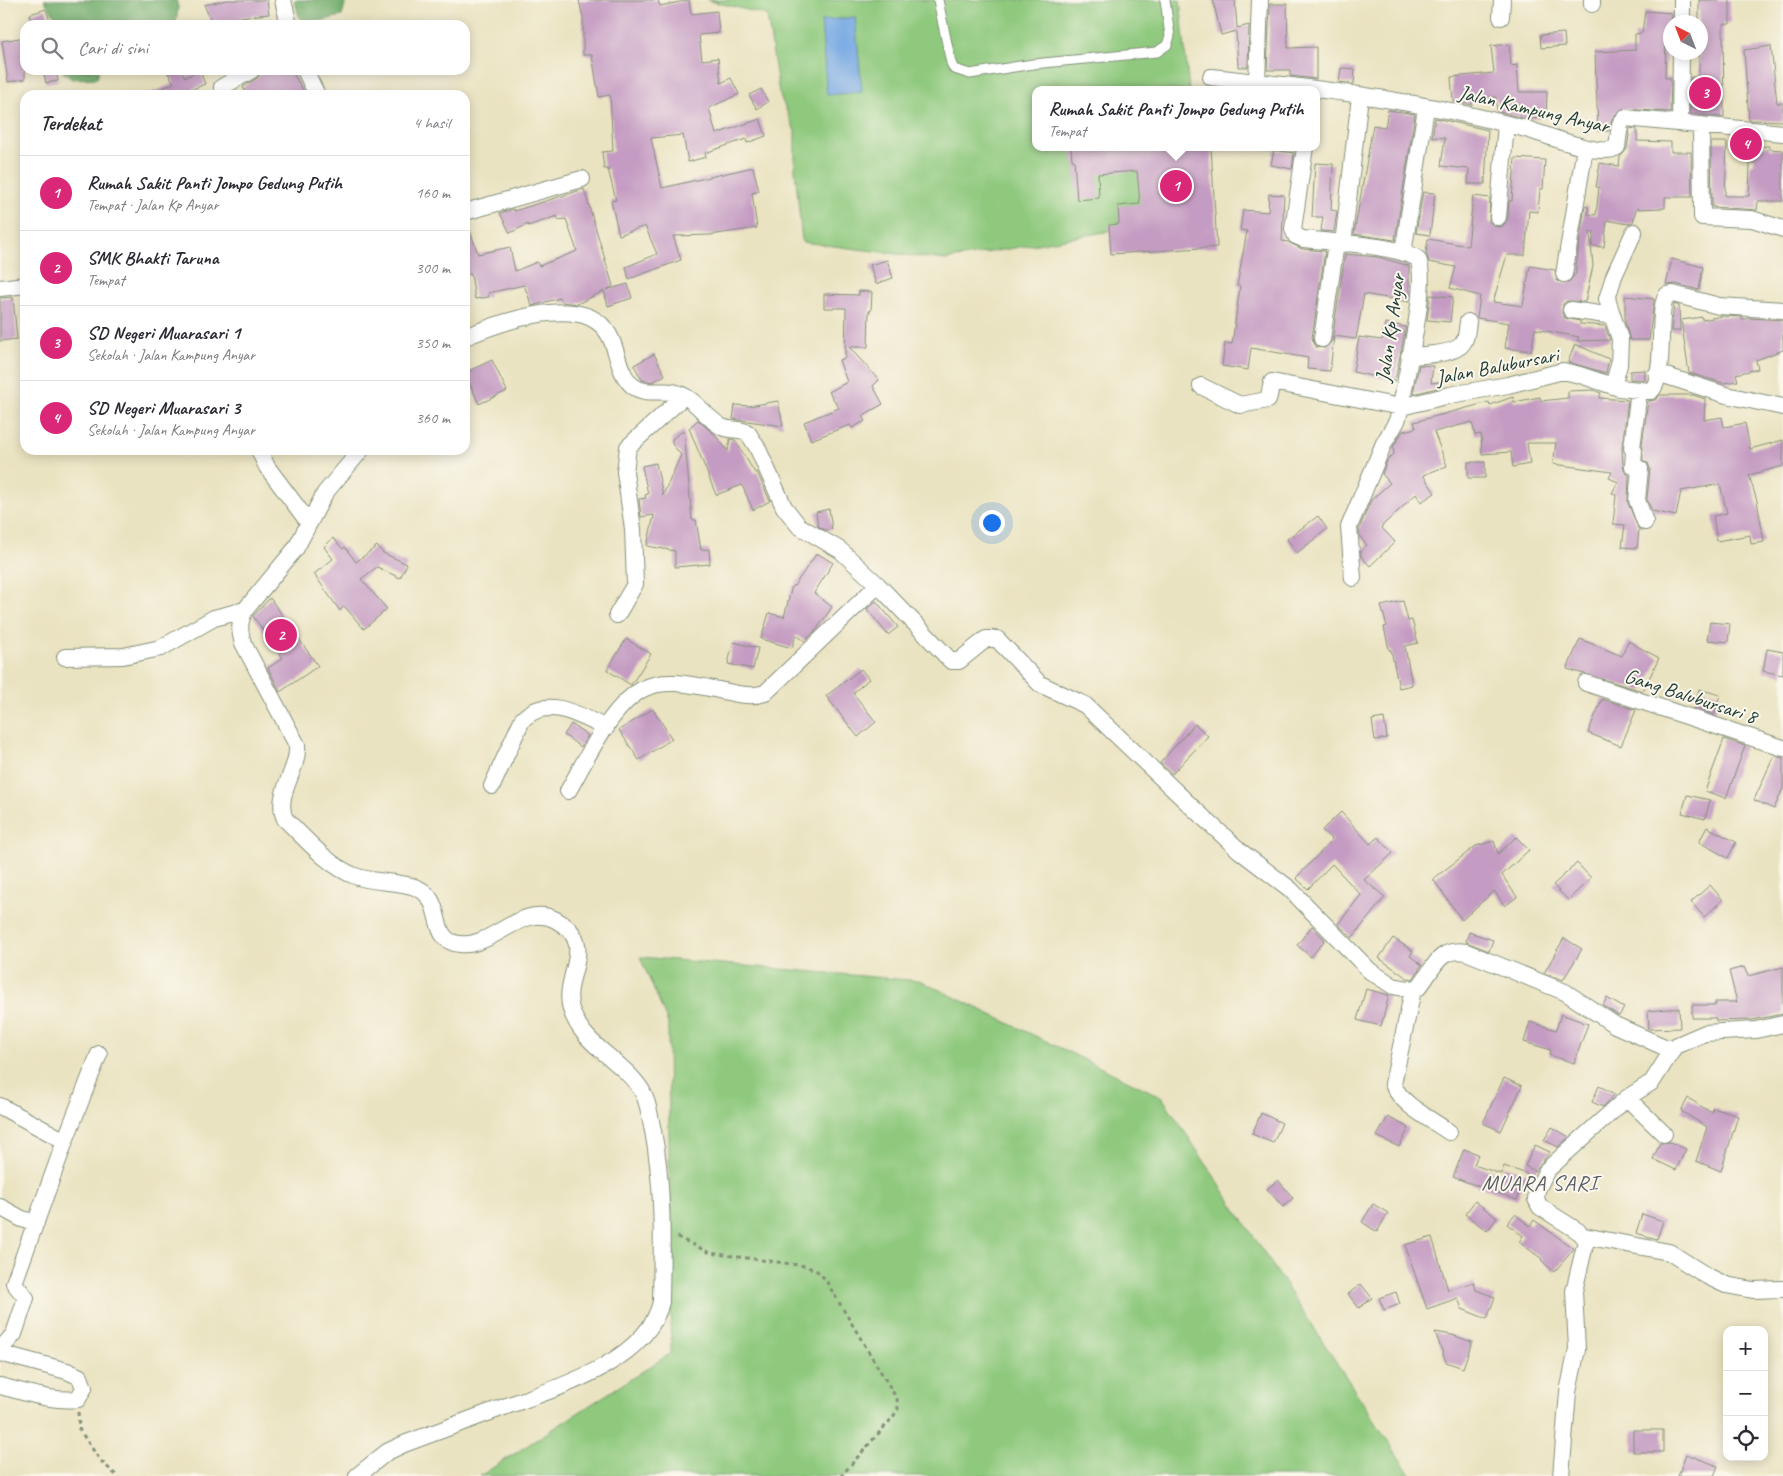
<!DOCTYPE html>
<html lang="id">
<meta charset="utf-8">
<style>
:root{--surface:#fff;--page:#f7f7f7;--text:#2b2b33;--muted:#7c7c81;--line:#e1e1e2;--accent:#db2777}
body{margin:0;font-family:Caveat,sans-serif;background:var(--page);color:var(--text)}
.controls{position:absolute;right:15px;bottom:15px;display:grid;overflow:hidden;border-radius:10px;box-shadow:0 2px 12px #0003}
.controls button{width:45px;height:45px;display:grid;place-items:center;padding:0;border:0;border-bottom:1px solid var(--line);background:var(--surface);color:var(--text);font:25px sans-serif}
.compass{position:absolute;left:1663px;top:15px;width:45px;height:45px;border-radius:50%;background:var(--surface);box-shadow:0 2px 12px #0003;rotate:318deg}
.you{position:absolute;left:991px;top:522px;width:18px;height:18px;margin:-12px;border:4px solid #fff;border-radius:50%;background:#1a73e8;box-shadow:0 0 0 8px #1a73e833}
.badge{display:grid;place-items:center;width:32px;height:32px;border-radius:50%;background:var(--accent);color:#fff;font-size:16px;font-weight:700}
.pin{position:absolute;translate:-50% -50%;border:2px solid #fff;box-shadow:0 1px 5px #0006}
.popup{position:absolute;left:1032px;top:86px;width:288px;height:65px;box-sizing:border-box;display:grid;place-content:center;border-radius:10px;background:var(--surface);filter:drop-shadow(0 1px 4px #0005);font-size:16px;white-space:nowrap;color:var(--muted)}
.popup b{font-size:19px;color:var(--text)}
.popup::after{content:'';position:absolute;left:50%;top:100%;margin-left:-10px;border:10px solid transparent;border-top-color:var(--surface)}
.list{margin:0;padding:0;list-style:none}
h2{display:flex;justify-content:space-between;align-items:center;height:65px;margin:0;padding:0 20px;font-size:21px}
h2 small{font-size:16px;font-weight:400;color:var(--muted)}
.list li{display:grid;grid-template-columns:32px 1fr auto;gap:15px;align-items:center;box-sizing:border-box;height:75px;padding:0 20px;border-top:1px solid var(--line)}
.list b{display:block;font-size:19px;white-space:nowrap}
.list p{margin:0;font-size:16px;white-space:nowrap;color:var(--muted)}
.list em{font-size:16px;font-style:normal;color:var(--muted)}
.icon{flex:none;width:28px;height:28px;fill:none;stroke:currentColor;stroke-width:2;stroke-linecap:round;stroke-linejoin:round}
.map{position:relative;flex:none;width:1783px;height:1476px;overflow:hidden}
.search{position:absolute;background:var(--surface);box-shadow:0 2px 12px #0003;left:20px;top:20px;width:450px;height:55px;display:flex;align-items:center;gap:12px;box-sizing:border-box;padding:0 18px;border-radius:15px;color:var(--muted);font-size:19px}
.panel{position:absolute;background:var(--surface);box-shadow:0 2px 12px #0003;left:20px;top:90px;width:450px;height:365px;border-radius:15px}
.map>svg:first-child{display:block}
</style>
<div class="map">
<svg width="1783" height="1476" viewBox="0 0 1783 1476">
<rect width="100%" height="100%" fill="#fbf7ec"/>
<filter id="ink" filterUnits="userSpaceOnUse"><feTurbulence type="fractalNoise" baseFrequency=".02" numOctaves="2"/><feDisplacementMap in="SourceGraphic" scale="10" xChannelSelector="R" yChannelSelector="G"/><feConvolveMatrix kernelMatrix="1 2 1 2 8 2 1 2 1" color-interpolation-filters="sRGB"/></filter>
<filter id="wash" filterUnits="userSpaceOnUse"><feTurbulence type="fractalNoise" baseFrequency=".0096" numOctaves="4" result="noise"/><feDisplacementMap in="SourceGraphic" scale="20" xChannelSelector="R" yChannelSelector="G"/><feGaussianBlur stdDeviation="1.12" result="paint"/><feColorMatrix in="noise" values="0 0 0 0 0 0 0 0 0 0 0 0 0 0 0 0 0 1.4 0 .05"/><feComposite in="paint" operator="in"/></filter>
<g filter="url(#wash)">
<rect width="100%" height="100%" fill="#eae3c1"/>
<path fill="#8fc97e" stroke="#578359" d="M707,0H1180L1189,90H1036V147H1186L1179,200L1105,232L945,260L802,242L795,169V131L779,93L767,15Z
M640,957L921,981L1162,1097L1411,1476H480L671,1353L668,1023Z"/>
<path fill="#73ad6d" stroke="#497550" d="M44,0H176L178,7L176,25H61Z
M294,0H346L342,16L302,25Z
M61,70H99L97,78L72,79Z"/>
<path fill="#77a9e3" stroke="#4b738c" d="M855,17L862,92L827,95L821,21Z"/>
<g id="blocks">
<path fill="#c49bc2" d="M227,0H267L269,14L240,17L242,25H213L204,5Z
M579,0H658L660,6L689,0L691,14L717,11L719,33L699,35L702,60L718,58L721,83L731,78L739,94L709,108L716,134L760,119L766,136L747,143L746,139L705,153L706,157L688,162L683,135L651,138L662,188L753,167L759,191L752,193L757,228L710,235L673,236L681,260L629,279L626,267L657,254L645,226L619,235L611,201L616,200L608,169H604L602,152L613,151L610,95L599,97L592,55H583V18Z
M1213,0H1235L1237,28L1249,25L1248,67H1238L1236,31L1221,35Z
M1699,0H1730V24H1723L1724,117L1690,114L1691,77H1699Z
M1270,4H1287L1288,48L1316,47V79L1290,76V70H1267Z
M46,9L51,25H33L30,14Z
M1645,11L1672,13L1670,32L1666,31L1665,78H1671L1670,112L1622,109L1612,118L1609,131H1598L1595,52L1635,50V34L1642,33Z
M1564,33L1565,46L1541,48L1540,35Z
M25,37V79L8,82L2,41Z
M1509,44L1511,66L1517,65L1519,92H1547L1546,118L1526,119L1497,111L1496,97L1472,98V105L1453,101L1451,77L1494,73L1491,46Z
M1771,46L1777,103H1783V121L1749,120L1744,50Z
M1341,68L1355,69L1354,84L1339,82Z
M43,70H56L58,81L46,83Z
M166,70H181L185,77L200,71L205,84L178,95H147L174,83Z
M262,70H291L306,95H247L243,87L257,78Z
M761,89L768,102L757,109L749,95Z
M1388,110L1415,114L1395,240L1354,234L1373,125L1385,127Z
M1435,118L1488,130L1485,184H1468L1469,169L1441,166L1445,138L1432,137Z
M1630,128L1637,129V141L1671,142V152H1691L1692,197H1665V208L1636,209L1633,222L1628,224L1607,220L1604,247L1592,246L1594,232H1590L1593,266L1585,302L1567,301L1563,304L1562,313L1565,318L1580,321V324L1605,326L1610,340L1577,341L1579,337L1535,329L1531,351L1505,348L1509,323L1477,318L1480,296L1450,288L1456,267L1429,262L1426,253L1428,239L1468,246L1473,196L1490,198L1489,222L1497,227L1503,226L1508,218L1509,201H1512L1515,158L1545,160L1543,189H1540L1538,212L1529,211L1525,255H1507L1493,302L1523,306L1530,266L1555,270L1557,281L1568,283L1576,273V266L1585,206L1588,207V214L1596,215L1599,187H1596L1600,163L1619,166L1620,157L1627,149Z
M1711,142H1727L1725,196H1749L1750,164H1754L1753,147L1769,146V149L1783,150V201H1758L1757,210L1712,207Z
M1071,147H1211L1217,247L1111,254L1109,225L1119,224L1118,206L1140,204L1137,171L1098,174L1099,198L1077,200L1074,160H1072Z
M1274,150L1294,153L1292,169L1271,165Z
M1315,163L1333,164L1331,210L1337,211L1334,232L1321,231L1323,217H1312Z
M584,189L613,286L606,290L628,284L632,298L608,306L604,291L577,304L562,302L560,298L532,306L524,285L488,293L489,297L475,299L471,274L466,275L465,267V222H467L478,254L510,247L515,271L537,262L539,266L577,251L566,219L558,220L557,216L528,226V224L510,233L500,213L513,209L514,211Z
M1423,192L1435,193L1430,235L1416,233Z
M1269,194L1284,195L1282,241L1288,242L1302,249L1325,251L1312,338L1316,347L1325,348L1332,341L1345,254L1378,257L1409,266V302L1364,294L1356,339L1334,336L1330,371L1307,369L1308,358L1251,348L1248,370L1222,366L1225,343L1232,344L1240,286H1237L1247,231L1240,230L1243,210L1268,212Z
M1672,259L1703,267L1699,290L1676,284L1666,285Z
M887,260L893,278L876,284L870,265Z
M859,291L872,292L871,311H869L868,347H849L879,380L873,386L883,404L862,416L865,421L852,428L850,425L811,440L804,422L839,408L829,392L847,382L839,360L845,358L846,308H824V294L859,295Z
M1430,295L1453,297L1450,322L1427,320Z
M1625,296L1654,299L1649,340H1630L1625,322Z
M13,297L17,339L0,341V298Z
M1674,304L1679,306L1680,331H1671Z
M1722,316L1742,317V320L1749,318L1783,320V350L1756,360L1758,369L1736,374L1738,381L1723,383L1689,373L1681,320L1702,317V320Z
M1385,323L1406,327L1395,381L1353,372L1359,337L1382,340Z
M1575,344L1609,359L1606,373L1568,362Z
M654,354L665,375L653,382L642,380L634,365Z
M492,360L507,391L479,404L465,373Z
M1419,365L1433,366L1431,383L1440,382L1441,387L1413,394Z
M1645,370V380L1630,379V371Z
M1593,390L1601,393L1599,398L1628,400L1622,447L1623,465L1625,472L1629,475L1628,503L1639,530L1637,548L1622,547L1625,525L1613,524L1616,495L1612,493L1618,482L1609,478L1612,472L1553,464L1556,443H1527L1530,464L1513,467L1511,452L1482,454L1481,434L1475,435L1472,422L1434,432L1447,466L1423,475L1435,493L1421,502L1416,494L1381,527L1395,542L1370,566L1361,556V551L1367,545L1360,537L1359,529L1371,500L1390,483L1382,474L1387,461L1394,454L1393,447L1403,431L1416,428L1414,422L1489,402L1490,405L1513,397L1514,402L1540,397L1541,401L1568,398V391Z
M1660,395H1693L1705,399L1704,420L1722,417L1724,427L1745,423L1750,449L1783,440V466L1749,475L1757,501L1764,542L1751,544L1750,535L1717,541L1713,516L1727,513L1720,484L1681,491L1676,516L1652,511L1647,499L1650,469L1648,463L1643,460L1642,446L1648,401L1655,400Z
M778,401L783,426L733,419L735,405L749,406Z
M698,420L714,434L728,451L730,439L735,440L755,473L757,472L770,501L753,510L742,485L716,495L689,428Z
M684,430L692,520H696L701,550L709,549L710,564L675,567V551L647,546L654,515L641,517L639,499L646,498L645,495L648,494L642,466L656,463L663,495L681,455L672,444V439Z
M1468,462H1485V478H1468Z
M829,509L832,529L825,530L818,526L816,512Z
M1318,516L1327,529L1297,553L1287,539Z
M333,538L343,549L345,547L356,562L377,546L383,553L407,564L400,578L377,567L361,579L387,609L364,629L344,606L340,611L314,574L333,559L324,547Z
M817,553L833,563L814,593L832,607L817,629L805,641L796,635L792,648L761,639L769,613L784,617L792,586H794Z
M270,598L318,666L280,692L268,668L283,658L253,616Z
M876,601L898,627L888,635L867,609Z
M1403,601L1408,621L1412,620L1418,643L1405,646L1412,685L1399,688L1391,650H1389L1384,627L1387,626L1381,606Z
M1710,622L1730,624L1728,642L1707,640Z
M626,639L651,654L631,685L607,670Z
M1580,639L1622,656L1628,641L1659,658L1643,691L1567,669Z
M733,642L758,648L753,669L728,664Z
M1767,649L1783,652V675L1763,671Z
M861,669L869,679L853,693L876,722L858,737L826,696Z
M1699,689L1720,695L1714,715L1694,708Z
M1602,699L1636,710L1621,746L1588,733Z
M653,709L672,739L639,760L619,730Z
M1384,718L1387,738L1375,740L1372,720Z
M571,724L588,735L581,747L564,735Z
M1195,724L1208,736L1172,774L1160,763Z
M1724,739L1745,746L1726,798L1705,791Z
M1774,756L1783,758V788L1774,809L1754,800Z
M1687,795L1710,800L1705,819L1682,813Z
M1341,812L1370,844L1378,837L1393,853L1364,880L1385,897L1352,938L1338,924L1361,895L1332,864L1308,889L1296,878L1332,840L1322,830Z
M1707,827L1736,842L1728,858L1699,842Z
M1516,837L1529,850L1502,875L1517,897L1505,906L1494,891L1462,920L1433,879L1476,846L1494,841L1498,854Z
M1577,863L1591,878L1568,900L1553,885Z
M1710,885L1723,900L1704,917L1691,902Z
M1312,926L1325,940L1311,957L1297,945Z
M1469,932L1493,940L1489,951L1466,942Z
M1393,938L1413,951L1410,956L1422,965L1413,979L1407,978L1379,958Z
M1564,938L1582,949L1563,980L1544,973Z
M1744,967L1748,976L1783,967V1014L1752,1020L1716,1021V1018H1692V1005H1716L1715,1002H1737L1729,971Z
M1366,989L1389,995L1381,1026L1357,1020Z
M1607,998L1624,1008L1619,1016L1603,1005Z
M1679,1008L1680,1028L1649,1029L1648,1011Z
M1561,1014L1588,1024L1574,1063L1549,1055L1551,1050L1524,1042L1530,1022L1556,1030Z
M1504,1078L1522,1086L1501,1131L1483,1123Z
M1599,1086L1615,1094L1603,1107L1592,1102Z
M1688,1098L1712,1113L1713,1108L1738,1116L1721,1171L1696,1161L1707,1127L1681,1111Z
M1261,1113L1282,1123L1273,1143L1252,1134Z
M1388,1117L1409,1128L1399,1147L1377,1136Z
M1552,1127L1569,1137L1558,1147L1544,1140Z
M1670,1142L1686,1149L1676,1170L1653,1159L1660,1143Z
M1535,1145L1550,1152L1535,1171L1525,1166Z
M1464,1149L1478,1154L1474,1165L1501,1174L1504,1166L1527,1174L1517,1200L1453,1177Z
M1278,1180L1293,1198L1283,1207L1267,1189Z
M1475,1201L1497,1218L1487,1231L1465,1214Z
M1373,1204L1388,1213L1377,1232L1362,1222Z
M1515,1214L1530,1226L1534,1220L1574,1249L1554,1272L1541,1260L1542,1259L1519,1242L1523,1236L1507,1224Z
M1642,1214L1663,1221L1657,1239L1636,1233Z
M1432,1237L1448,1290L1474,1282L1476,1290L1495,1297L1487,1319L1462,1309L1458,1298L1427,1309L1405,1245Z
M1361,1284L1372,1298L1359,1308L1348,1294Z
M1396,1292L1400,1304L1384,1310L1379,1298Z
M1435,1332L1452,1335L1472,1342L1463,1368L1446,1362Z
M1633,1430H1663V1452H1633Z
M1686,1454L1718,1466L1714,1476H1678Z"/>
</g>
</g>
<g filter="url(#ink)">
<use href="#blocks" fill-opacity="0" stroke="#84907a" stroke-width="1"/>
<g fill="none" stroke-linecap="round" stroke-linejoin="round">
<defs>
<path id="lane" d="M938,0L951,63L954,69L970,74L1033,64L1157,52L1167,45L1170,36L1165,0"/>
<path id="street" d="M283,0L289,25
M1592,0V4
M1501,17L1502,0
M1682,22V0
M305,70L317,95
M1211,77C1317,88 1424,101 1526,129C1545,134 1602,159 1617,147L1620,124L1625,118L1783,133
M1257,82L1260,0
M222,87L252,70
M1680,122L1681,52
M1701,125L1702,217L1752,219L1783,229
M1305,147L1293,229L1296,236L1303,239C1329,242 1398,245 1418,259C1429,284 1405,376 1401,407L1397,421L1384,443L1349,527L1353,578
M465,212L582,179
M1498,217L1506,124
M1343,244L1360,96
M1403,253L1426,108
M1564,274L1585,148
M0,288L25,285
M1571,310L1613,316
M465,337C499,323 585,290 609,335C618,350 618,374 633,386C644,395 660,390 673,392C695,396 704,417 722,427C731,431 740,428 748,433L757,447L784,507L799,526L840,550L878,585L951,661H959L986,639H997L1040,684L1085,705L1193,808L1240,851L1290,889L1370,971L1393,986L1409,989L1418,988C1434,970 1437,947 1466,952L1565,992L1615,1025L1671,1050
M1322,339L1336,243
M1409,356C1423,355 1458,355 1464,341C1467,336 1467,327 1468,322
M1657,373L1726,395L1783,407
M1201,386L1240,405L1268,400L1272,382L1401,407L1450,395L1508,385L1563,371L1580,375L1619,388L1651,391C1667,377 1656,307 1667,295L1673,294L1719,306L1783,310
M1613,386L1619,365L1620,339L1607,299L1614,276L1634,232
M1639,390L1632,448L1634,451L1633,466L1640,469L1637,500L1645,522
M259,450L267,467L309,523
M617,615L635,584L633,529L625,472L628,447L684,396
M65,657L123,656L161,648L214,618L245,610
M1586,683L1783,748
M492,786L522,720C546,694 581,716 606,728
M568,791C586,760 612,703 645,688C665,679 688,684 709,688C726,691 748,699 765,693L878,585
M1413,990L1393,1084C1401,1105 1431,1119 1449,1132
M1627,1098L1664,1134
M0,1106L65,1141
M0,1207L22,1219L36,1223
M1584,1236L1669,1252L1707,1276L1726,1285L1753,1290L1783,1289
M14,1283L65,1141L99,1054
M0,1350L14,1334L26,1298L14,1283
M0,1353L67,1371L80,1377L84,1388L78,1399C52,1402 25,1392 0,1386
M357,1476L387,1452L404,1444C436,1432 469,1420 501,1408C553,1389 647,1363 661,1302C662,1245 664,1188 653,1131C650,1118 649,1103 642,1091C623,1060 582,1046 571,1009C561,976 600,944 556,920C522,902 493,948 460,944C431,942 443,907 424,892C409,880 375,884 355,876C327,865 306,839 285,819C274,794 299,771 297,745L243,643C239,630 239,622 245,610L296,548L325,493L361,450
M1561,1476L1568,1392L1577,1349L1574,1291L1586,1241L1578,1231L1540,1207L1536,1199L1537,1190L1547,1170L1627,1098L1652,1082L1675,1046L1705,1033L1756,1030L1783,1024"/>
</defs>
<use href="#lane" stroke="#84907a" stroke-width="11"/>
<use href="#street" stroke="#84907a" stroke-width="18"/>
<path stroke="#84907a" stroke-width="3" stroke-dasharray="4 4" stroke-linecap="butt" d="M677,1237L710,1253L806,1266L817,1271L825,1279L897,1399L898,1409L893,1417L841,1476
M78,1412L79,1429L100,1460L117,1476"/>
<use href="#lane" stroke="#fff" stroke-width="9"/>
<use href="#street" stroke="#fff" stroke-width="16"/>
</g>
</g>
<g text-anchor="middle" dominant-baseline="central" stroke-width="4" stroke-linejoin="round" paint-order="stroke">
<g font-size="21" fill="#1f3d34" stroke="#fbf7ec">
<text transform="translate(1534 109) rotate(13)">Jalan Kampung Anyar</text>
<text transform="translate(1390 328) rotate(-82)">Jalan Kp Anyar</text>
<text transform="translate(1497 366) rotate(-11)">Jalan Balubursari</text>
<text transform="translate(1691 696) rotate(18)">Gang Balubursari 8</text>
</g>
<g font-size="22" letter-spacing="1" fill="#595e66" stroke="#fbf7ec">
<text x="1540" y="1183">MUARA SARI</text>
</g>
</g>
</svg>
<div class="controls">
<button>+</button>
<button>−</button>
<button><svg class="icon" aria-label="locate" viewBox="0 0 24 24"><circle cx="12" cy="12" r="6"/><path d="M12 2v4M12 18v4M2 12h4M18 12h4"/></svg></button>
</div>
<svg class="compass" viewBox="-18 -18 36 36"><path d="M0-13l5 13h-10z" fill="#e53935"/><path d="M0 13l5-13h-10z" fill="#7c7c81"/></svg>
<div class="you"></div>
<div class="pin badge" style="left:1176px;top:186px">1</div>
<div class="popup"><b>Rumah Sakit Panti Jompo Gedung Putih</b>Tempat</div>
<div class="pin badge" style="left:281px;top:635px">2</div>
<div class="pin badge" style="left:1705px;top:93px">3</div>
<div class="pin badge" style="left:1746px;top:144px">4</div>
<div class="search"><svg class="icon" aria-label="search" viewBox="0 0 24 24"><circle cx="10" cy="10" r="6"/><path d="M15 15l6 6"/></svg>Cari di sini</div>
<section class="panel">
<h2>Terdekat<small>4 hasil</small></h2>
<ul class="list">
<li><span class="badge">1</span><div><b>Rumah Sakit Panti Jompo Gedung Putih</b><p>Tempat · Jalan Kp Anyar</p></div><em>160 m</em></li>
<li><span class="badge">2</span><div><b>SMK Bhakti Taruna</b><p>Tempat</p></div><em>300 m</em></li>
<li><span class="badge">3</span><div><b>SD Negeri Muarasari 1</b><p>Sekolah · Jalan Kampung Anyar</p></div><em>350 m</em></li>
<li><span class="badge">4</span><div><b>SD Negeri Muarasari 3</b><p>Sekolah · Jalan Kampung Anyar</p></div><em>360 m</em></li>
</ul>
</section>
</div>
